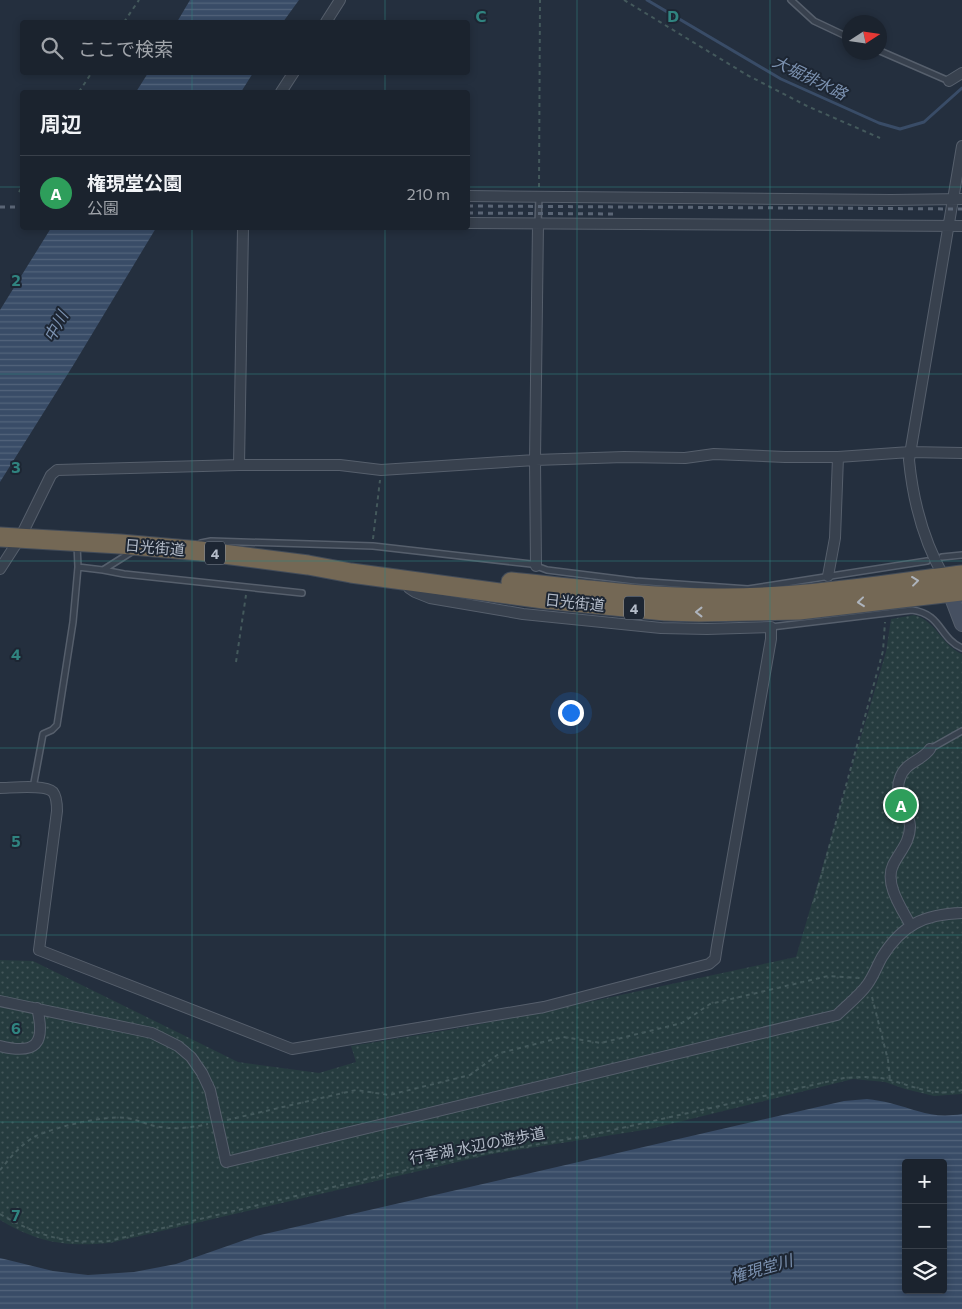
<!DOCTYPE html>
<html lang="ja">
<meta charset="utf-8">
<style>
:root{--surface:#1b232e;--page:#242b36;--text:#f1f3f6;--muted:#a0a4aa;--line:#39404a;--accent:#8ab4f8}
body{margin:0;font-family:Commissioner,"Noto Sans JP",sans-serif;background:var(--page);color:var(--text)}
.controls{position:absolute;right:15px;bottom:15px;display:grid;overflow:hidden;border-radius:5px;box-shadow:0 2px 8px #0003}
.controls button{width:45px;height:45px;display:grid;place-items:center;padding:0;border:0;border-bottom:1px solid var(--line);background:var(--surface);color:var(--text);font:25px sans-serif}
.compass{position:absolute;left:842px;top:15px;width:45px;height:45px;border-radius:50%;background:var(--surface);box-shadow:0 2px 8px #0003;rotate:78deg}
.you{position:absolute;left:570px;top:712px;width:18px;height:18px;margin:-12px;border:4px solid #fff;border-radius:50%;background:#1a73e8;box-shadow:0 0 0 8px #1a73e833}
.badge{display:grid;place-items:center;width:32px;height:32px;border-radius:50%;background:var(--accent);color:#fff;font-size:16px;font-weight:700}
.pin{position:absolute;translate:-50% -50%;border:2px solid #fff;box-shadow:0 1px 5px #0006}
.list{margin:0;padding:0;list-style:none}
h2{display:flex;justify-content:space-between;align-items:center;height:65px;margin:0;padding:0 20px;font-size:21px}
h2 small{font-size:16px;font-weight:400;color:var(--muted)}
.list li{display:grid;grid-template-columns:32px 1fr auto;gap:15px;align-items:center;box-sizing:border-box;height:75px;padding:0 20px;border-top:1px solid var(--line)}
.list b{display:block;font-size:19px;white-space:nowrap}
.list p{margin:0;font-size:16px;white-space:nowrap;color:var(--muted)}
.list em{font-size:16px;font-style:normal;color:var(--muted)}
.icon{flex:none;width:28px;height:28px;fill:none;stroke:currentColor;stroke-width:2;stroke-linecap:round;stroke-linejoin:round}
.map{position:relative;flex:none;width:962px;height:1309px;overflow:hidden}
.search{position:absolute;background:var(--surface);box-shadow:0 2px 8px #0003;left:20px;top:20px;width:450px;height:55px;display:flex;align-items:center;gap:12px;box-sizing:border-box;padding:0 18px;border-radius:5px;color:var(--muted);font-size:19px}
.panel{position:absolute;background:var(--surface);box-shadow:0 2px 8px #0003;left:20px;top:90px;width:450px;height:140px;border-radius:5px}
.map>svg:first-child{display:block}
</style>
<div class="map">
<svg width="962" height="1309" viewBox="0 0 962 1309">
<defs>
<pattern id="grass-dots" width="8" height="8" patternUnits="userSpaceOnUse" patternTransform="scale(1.25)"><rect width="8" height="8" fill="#263c3f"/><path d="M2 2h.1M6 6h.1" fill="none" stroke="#435659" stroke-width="1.8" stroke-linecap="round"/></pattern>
<pattern id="water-rules" width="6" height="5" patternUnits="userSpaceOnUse" patternTransform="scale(1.25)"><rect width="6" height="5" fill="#394c67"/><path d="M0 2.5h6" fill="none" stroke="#53647b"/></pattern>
</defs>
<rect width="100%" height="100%" fill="#242f3e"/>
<path fill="url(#grass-dots)" d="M914,615C937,621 940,644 962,654V1094L934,1096L905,1089L885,1082L853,1079L650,1129L492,1154L110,1243C65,1247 39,1243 0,1220V960L33,961L238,1062L319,1073L356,1062L351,1046L454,1029L542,1012L796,957L886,652L891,619Z"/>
<path fill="url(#water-rules)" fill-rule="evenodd" d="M190,0H299L283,22H177Z
M148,73V72L253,73L241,92H136Z
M51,228H156L74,364L0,482V310Z
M867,1099C875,1100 883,1101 890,1103C918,1110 931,1119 962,1114V1309H0V1258L53,1271L88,1275L134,1272L176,1264L256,1236L844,1101ZM906,1163H943V1290H906Z"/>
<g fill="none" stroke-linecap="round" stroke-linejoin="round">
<path stroke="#394c67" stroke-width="3" d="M647,0L781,79L879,123L900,129L924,122L962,88"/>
<defs>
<path id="lane" d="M791,0L814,21L850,38
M880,51L949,81
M538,224L539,197
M77,544L78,567L103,570L133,551
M201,545V543L211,541L373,546L531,564L547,570L635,581L748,589
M942,557L962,555
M103,570L124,574L302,593
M748,589L927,561
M771,627L912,610C942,614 939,638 962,648
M930,749L962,731
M33,788L43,734L52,730L57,725L73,622L78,567"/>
<path id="street" d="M326,22L340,0
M949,81L962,73
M281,92L294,72
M468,196L891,200L962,199
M468,223L962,226
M239,465L243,228
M536,566L535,460L538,224
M0,569L20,538L51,475L57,470L239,465H340L381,470L535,460L624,457L685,458L714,454L785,457H838L910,452L962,453
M828,576L835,538L838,457
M944,577C924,542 913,501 909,460L962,146
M0,788C11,788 45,784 53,792C57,797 57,805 57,811L39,950L292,1049L544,1007L709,964L715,959L717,946L771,639V627L707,629L661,628L523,614L430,598L415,592L409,588L406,580
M911,926C902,909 884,884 893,865C900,851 910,842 910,826C909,809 893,796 900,778C905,762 922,761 930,749
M0,1001L152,1033L178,1046L191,1057L202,1073L210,1090L226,1162L837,1015C847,1005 859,996 867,985C873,977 877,966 882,957C902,925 924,914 962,913
M0,1046C36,1055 46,1044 37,1008"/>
<path id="secondary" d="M947,585L962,624"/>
<path id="highway" d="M0,537L120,544L200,551L308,565L351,573L544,599L665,611L699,612L799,610L962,591
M511,582C579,589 648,598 716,598C798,599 880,585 962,575"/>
</defs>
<use href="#lane" stroke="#565f6c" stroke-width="8"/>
<use href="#street" stroke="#565f6c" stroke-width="12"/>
<use href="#secondary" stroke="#565f6c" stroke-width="16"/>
<use href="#highway" stroke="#434c59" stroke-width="21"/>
<path stroke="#44595c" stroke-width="2" stroke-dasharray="4 4" stroke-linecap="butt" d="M624,0L747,75L807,106L880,138
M124,22L139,0
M79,92L92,72
M539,187L540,0
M19,192L22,187
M373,539L380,480
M236,662L246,595
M814,902L883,651L885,622
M872,997L888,1060L890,1080
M227,1120L356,1090L389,1095L470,1075L500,1053L563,1037L601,1043L682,1023L710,1004L828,976L860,978
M0,1170C10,1158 22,1143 36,1136C55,1127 105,1115 126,1118C136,1119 145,1124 155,1126C173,1130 190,1128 208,1124
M0,1214C38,1236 64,1244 109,1241L383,1175L487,1153L586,1136L844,1078C859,1077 875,1076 890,1080C916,1087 935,1097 962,1090"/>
<use href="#lane" stroke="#38414e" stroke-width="5"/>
<use href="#street" stroke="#38414e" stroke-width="10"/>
<use href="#secondary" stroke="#465061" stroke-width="14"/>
<use href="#highway" stroke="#746855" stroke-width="19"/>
<path stroke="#5a6575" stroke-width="3" stroke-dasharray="5 5" stroke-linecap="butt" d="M468,206L962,209
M0,207H22
M468,213L617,214"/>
</g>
<defs><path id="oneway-chevron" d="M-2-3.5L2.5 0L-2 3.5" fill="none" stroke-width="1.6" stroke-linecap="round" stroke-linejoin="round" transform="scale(1.25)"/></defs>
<g stroke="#aeb4bd">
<use href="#oneway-chevron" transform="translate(915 581) rotate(-7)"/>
<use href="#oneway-chevron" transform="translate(861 602) rotate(174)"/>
<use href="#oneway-chevron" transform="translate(699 612) rotate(180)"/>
</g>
<path fill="none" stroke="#308480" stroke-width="1" stroke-opacity="0.55" d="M192,0V22M385,0V22M577,0V1309M770,0V1309M192,72V92M385,72V92M0,187H22M468,187H962M192,228V1309M385,228V1309M0,374H962M0,561H962M0,748H962M0,935H962M0,1122H962"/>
<g text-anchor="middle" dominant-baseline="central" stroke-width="4" stroke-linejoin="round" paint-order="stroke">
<g fill="#1d2633" stroke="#878f9c" stroke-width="1">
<rect x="205" y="541.5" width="20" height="23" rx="4"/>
<rect x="624" y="596.5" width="20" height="23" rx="4"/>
</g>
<g font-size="14" font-weight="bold" fill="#b4bcc9">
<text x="215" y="553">4</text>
<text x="634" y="608">4</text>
</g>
<g font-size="15" fill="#b4bcc9" stroke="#1d2633">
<text transform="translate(155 547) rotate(5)">日光街道</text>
<text transform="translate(575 602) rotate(6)">日光街道</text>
<text transform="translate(477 1145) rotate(-11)">行幸湖 水辺の遊歩道</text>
</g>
<g font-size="16" font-style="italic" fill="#7c92b1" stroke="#1d2633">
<text transform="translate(810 77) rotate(26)">大堀排水路</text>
<text transform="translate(55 326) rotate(-61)">中川</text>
<text transform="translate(761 1268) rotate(-16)">権現堂川</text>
</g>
</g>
<g font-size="16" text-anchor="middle" font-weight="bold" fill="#308480" stroke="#1d2633" stroke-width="4" stroke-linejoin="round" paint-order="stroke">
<text x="481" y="22">C</text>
<text x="673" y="22">D</text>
<text x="16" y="286">2</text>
<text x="16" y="473">3</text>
<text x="16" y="660">4</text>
<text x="16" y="847">5</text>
<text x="16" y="1034">6</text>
<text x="16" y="1221">7</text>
</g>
</svg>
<div class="controls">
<button>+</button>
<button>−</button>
<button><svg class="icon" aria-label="layers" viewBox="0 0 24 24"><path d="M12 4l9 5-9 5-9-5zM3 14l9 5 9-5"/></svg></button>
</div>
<svg class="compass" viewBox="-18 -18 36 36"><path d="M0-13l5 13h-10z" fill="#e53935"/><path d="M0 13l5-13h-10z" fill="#a0a4aa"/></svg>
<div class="you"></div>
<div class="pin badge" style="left:901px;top:805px;background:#2e9e5b">A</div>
<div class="search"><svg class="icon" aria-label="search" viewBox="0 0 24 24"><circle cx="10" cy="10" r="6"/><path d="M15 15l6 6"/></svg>ここで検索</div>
<section class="panel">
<h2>周辺<small></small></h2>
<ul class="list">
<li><span class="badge" style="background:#2e9e5b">A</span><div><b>権現堂公園</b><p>公園</p></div><em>210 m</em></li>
</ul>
</section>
</div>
